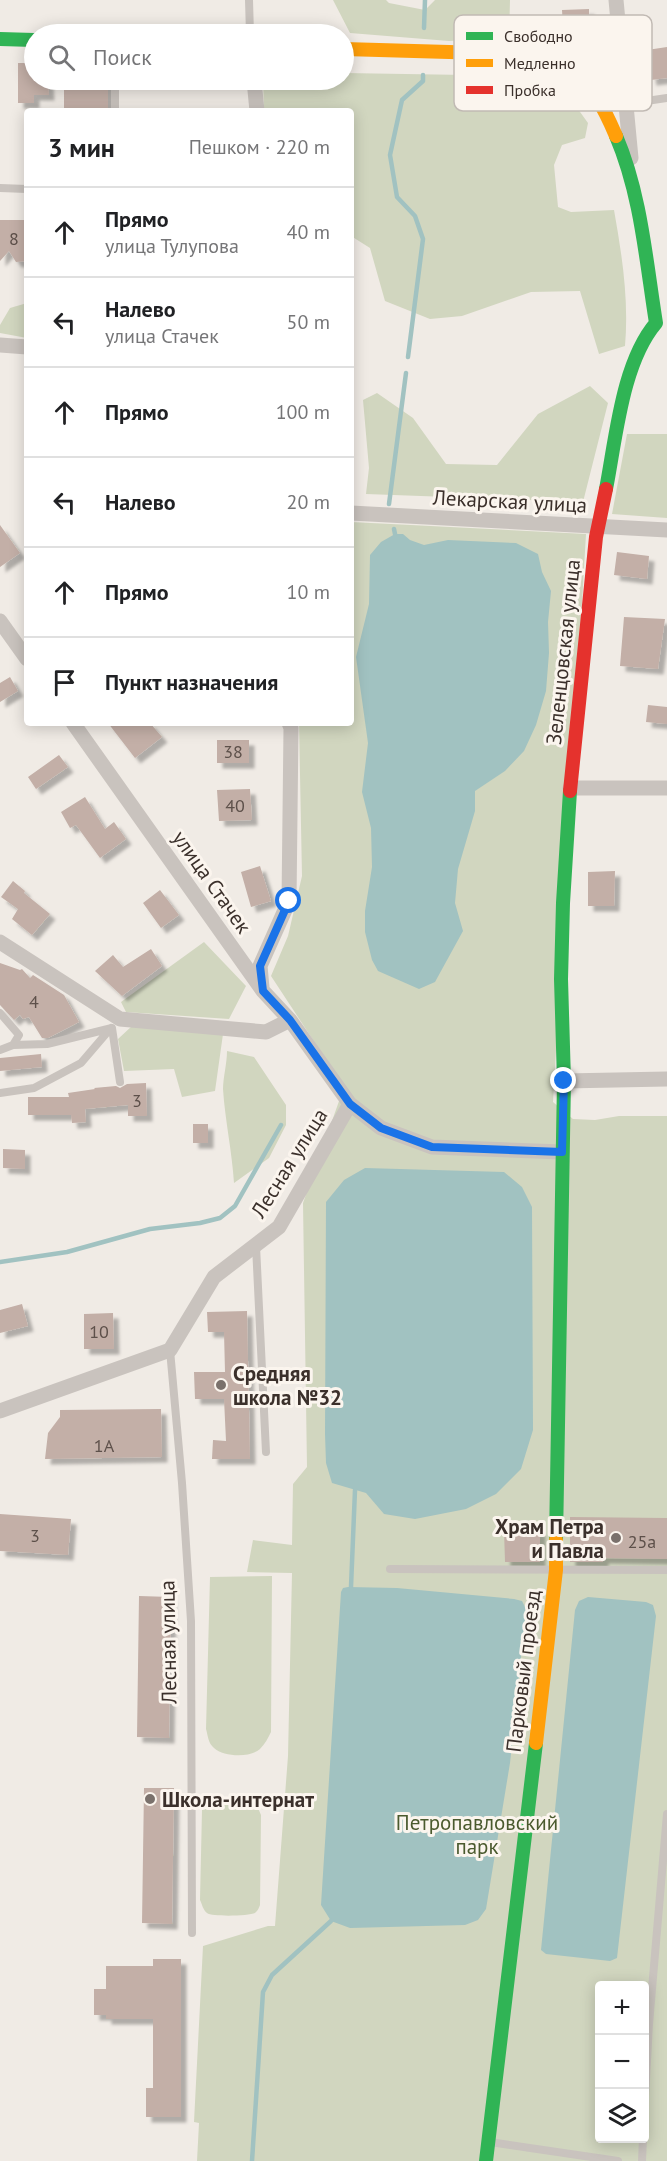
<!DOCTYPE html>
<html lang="ru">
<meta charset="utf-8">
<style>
:root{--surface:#fff;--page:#f6f6f6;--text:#202124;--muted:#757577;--line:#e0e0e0}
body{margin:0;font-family:"PT Sans",sans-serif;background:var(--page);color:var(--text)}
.controls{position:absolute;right:18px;bottom:18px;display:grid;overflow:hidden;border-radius:6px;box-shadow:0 3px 15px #0003}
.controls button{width:54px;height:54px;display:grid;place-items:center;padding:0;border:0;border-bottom:2px solid var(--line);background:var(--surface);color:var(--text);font:30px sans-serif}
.stop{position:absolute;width:18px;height:18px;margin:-14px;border:4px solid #1a73e8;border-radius:50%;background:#fff}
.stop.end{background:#1a73e8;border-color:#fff;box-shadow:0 2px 6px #0008}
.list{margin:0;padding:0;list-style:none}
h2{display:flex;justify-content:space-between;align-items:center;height:78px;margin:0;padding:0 24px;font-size:26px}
h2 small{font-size:20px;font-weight:400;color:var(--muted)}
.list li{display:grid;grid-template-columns:39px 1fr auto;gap:18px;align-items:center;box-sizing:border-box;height:90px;padding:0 24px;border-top:2px solid var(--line)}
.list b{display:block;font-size:22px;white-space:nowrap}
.list p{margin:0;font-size:20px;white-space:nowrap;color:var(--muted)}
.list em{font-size:20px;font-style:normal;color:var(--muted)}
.icon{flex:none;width:33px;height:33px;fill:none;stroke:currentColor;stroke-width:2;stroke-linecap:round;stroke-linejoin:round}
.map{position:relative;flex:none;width:667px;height:2161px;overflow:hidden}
.search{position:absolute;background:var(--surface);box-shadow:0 3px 15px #0003;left:24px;top:24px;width:330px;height:66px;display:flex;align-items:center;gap:15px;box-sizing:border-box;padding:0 21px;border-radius:33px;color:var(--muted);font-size:22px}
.panel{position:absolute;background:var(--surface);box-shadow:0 3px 15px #0003;left:24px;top:108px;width:330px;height:618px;border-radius:6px}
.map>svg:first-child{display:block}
</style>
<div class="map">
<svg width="667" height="2161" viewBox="0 0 667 2161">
<defs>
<filter id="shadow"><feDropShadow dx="5.5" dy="5.5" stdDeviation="1.5" flood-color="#0004"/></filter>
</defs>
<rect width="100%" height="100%" fill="#f0ebe5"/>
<path fill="#d1d6bf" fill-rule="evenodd" d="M333,0H386L389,3L425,10L435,0H510L509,38L449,41L350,33Z
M344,73L467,75L527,79L559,90L570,98L588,123L585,138L562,145L554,165L558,207L571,212L614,210C622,255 629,300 625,346L599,354L580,291L531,292L462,316L430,319L385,301L370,248L351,236V111H264L263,80H344Z
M27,303V338L0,333V325L10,308Z
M590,386L608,403L583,502L366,494L369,468L363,400L377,393L413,418L446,464L497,465L538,414Z
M627,434H667V518L612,514Z
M351,522L586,534L553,1102L573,1119L595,1120L619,1116H667V2161H197L199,2123L194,2122L203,1946L268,1926H275L288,1756L292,1573L247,1572L253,1540L292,1545L293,1484L307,1467L303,1203L344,1087L271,976L288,936L302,876L299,723H351ZM600,1986H644V2138H600Z
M204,942L246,986L229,1019L126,1012L121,1002Z
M132,1026L223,1034L215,1091L182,1097L174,1069L124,1071L118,1039Z
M227,1051L254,1057L286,1105V1125L269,1158L234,1183C232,1151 225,1120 223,1089C223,1078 227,1063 227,1051Z
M272,1576L271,1732C268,1738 265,1744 260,1749C250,1758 224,1757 214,1748C208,1743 208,1736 206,1729L210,1577Z
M213,1802L251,1803L258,1808L261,1815L260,1905C258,1910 258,1910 255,1913C249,1916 212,1917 207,1913C203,1910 202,1904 200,1900L202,1810L206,1806Z"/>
<path fill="#a1c2c1" d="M395,534H403L410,540L424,545L448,540L516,543L538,554L542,572L551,591L548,622L549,653L546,691L536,725L524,751L505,771L475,791V811L458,869L455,903L463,931L435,982L419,989L378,971L372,960L365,932V911L372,867L371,828L362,792L368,743L356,657L369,604L370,555L381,542Z
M365,1168L504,1172L522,1187L532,1207L533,1430L521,1469L496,1494L466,1509L415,1519L384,1514L366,1493L332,1483L326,1463L325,1434L326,1202L344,1180Z
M348,1587L397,1588L514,1599L522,1601L526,1609L510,1763L486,1909L478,1920L465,1925L350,1928L331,1921L321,1905L341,1592L343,1588Z
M588,1597L646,1602L653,1605L656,1616L617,1958L610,1961L546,1954L541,1950L575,1610L579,1601Z"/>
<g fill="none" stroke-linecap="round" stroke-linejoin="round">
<path stroke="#a1c2c1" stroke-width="4.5" d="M424,28L425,0
M408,357L423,239L415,216L397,197L390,155L402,100L423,81V75
M389,504L406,373
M394,529L395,534
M0,1262L67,1252L150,1229L200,1223L220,1218L235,1206L281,1125
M351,1587L355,1490
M252,2161L263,1992L272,1975L331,1921"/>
</g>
<path fill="#c3afa7" filter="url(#shadow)" d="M589,9V25L563,26L562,10Z
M667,47V78L651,80L647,50Z
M18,63H34V80H48L49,95H34V103H18Z
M77,80H108V111H66L64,108V87H77Z
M0,220H27V261L16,262L9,251L0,261Z
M0,525L20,553L0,567Z
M617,552L649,556L647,579L614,575Z
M624,617L665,619L658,669L620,666Z
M10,677L18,691L0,702V683Z
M648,705L667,707V724L646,722Z
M108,723H150L162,737L135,758Z
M217,740H249V763H217Z
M59,755L68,767L36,789L28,777Z
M250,789L252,820L219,821L217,790Z
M85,797L105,829L114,822L126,839L100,858L76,825L70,828L61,812Z
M260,866L271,901L251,907L241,872Z
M615,871L614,906H588V872Z
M13,881L25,891L24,893L50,914L32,935L12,919L18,909L1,897Z
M160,890L179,915L161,928L143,903Z
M151,949L162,966L122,996L95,971L113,955L123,967Z
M0,963L20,970L22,969L30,978L33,975L64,995L79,1022L48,1038H42L29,1017L23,1019L20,1015L14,1020L0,1005Z
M41,1054L42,1067L0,1071V1058Z
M146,1083L147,1116H128V1105L85,1109L86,1122L72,1123L71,1115H28V1097H69L68,1093L95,1089L94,1088L116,1086L120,1088L127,1084Z
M193,1124H208V1143H193Z
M3,1149L25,1150V1169L3,1168Z
M22,1304L28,1326L0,1333V1310Z
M247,1311L250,1459H212L213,1440L226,1441L224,1399H195L194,1372H225L224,1332H208L207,1312Z
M113,1313L114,1349H84V1314Z
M161,1409L162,1457L45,1459L48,1433L60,1417V1410Z
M0,1514L71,1519L68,1555L0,1551Z
M570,1517L667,1518V1559L603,1558V1562H570Z
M504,1530H540V1562H505Z
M139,1596L171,1597L169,1738L137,1737Z
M144,1788H174L172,1924L142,1923Z
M153,1959H181V2117H146V2088H153V2019H106V2015H94V1989H106V1966H153Z"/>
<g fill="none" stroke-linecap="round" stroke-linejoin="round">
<path stroke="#c9c3be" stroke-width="8" d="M249,0L250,34
M115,80V111
M626,104L667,98
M0,188L27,189
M0,1013L19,1035L13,1045L0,1050
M13,1045L47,1044L112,1028L120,1082
M0,1093L34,1088L81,1063L111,1028
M256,1246L266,1452
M170,1350L182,1483L191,1621L192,1933
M390,1569L667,1570
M644,2115L649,2024L667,1814
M490,2142L618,2161
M642,2161L643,2138"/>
<path stroke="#c9c3be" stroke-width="15" d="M616,0L631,158
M556,61L621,56
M254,80L257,111
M0,345L27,347
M351,513L667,530
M0,621L27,659
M73,723L263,991L290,1020L350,1104L381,1128L432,1147L562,1152
M570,788H667
M0,942L120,1019L266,1032L290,1020
M262,988L260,966L289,901L291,728L289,723
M564,1081L667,1079
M0,1411L170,1350L214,1277L279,1227L350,1104"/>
<path stroke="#30b455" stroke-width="14" d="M0,39L34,40
M616,136C641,194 646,261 656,323
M606,489C616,438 622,363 656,323
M556,1540L564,1081L561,979L563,903L570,791
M486,2161L536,1743"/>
<path stroke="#ff9f0a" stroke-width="14" d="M344,49C379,50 414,51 449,52C483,53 536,49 566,67C592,83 605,110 616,136
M536,1743L556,1570V1540"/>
<path stroke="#e5322d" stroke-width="14" d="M570,791L596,537L606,489"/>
</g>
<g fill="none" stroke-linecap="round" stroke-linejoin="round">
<path stroke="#1a73e8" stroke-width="8" d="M289,901L260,966L263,991L290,1020L350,1104L381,1128L432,1147L562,1152L564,1081"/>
</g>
<g fill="#7a716c" stroke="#fbf5ee" stroke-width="2">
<circle cx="221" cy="1385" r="6"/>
<circle cx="616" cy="1538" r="6"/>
<circle cx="150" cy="1799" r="6"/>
</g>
<g text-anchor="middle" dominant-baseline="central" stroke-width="6" stroke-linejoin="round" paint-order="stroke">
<g font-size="18" fill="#5d504a">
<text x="14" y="238">8</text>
<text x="233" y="751">38</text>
<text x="235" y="805">40</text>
<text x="34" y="1001">4</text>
<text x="137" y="1100">3</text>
<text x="99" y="1331">10</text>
<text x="104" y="1445">1А</text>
<text x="35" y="1535">3</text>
<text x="642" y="1541">25а</text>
</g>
<g font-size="21" fill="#3b302b" stroke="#fbf5ee">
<text transform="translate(510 501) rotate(3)">Лекарская улица</text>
<text transform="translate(563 652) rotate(-84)">Зеленцовская улица</text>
<text transform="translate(212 882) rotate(55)">улица Стачек</text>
<text transform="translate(289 1163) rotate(-58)">Лесная улица</text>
<text transform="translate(168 1642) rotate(-91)">Лесная улица</text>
<text transform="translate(523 1671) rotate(-83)">Парковый проезд</text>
</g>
<g font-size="21" font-weight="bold" fill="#3b302b" stroke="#fbf5ee" text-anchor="start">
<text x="233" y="1373">Средняя<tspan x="233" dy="24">школа №32</tspan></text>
<text x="604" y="1526" text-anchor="end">Храм Петра<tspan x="604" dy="24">и Павла</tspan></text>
<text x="162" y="1799">Школа-интернат</text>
</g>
<g font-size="21" fill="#4a5a2e" stroke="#fbf5ee">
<text x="477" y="1822">Петропавловский<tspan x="477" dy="24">парк</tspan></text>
</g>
</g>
<rect x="454" y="15" width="198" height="96" rx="9" fill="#fbf5ee" stroke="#c1bab4" stroke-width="1.5"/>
<rect x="466" y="32" width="27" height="8" fill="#30b455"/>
<rect x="466" y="59" width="27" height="8" fill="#ff9f0a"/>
<rect x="466" y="86" width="27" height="8" fill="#e5322d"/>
<g font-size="16" fill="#3b302b">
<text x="504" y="42">Свободно</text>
<text x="504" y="69">Медленно</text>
<text x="504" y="96">Пробка</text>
</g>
</svg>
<div class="controls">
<button>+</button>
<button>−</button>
<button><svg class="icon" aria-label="layers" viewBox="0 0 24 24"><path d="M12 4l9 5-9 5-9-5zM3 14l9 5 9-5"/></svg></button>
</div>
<div class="stop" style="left:289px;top:901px"></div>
<div class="stop end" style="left:564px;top:1081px"></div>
<div class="search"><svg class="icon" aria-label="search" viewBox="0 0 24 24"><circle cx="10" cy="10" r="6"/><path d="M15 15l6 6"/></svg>Поиск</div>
<section class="panel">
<h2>3 мин<small>Пешком · 220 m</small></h2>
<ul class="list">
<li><svg class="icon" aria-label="ahead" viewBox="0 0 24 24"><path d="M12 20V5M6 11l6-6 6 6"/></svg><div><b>Прямо</b><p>улица Тулупова</p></div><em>40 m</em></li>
<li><svg class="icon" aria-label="left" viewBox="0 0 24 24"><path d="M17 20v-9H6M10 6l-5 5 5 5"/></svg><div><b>Налево</b><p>улица Стачек</p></div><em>50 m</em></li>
<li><svg class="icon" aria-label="ahead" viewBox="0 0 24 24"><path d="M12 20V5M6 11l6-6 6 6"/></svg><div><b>Прямо</b></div><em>100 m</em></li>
<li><svg class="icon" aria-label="left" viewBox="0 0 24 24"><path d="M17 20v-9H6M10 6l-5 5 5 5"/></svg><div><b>Налево</b></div><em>20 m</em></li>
<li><svg class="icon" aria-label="ahead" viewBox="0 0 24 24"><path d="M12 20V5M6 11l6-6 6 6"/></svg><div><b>Прямо</b></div><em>10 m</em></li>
<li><svg class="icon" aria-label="arrive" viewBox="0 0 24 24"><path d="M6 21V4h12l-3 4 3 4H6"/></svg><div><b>Пункт назначения</b></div></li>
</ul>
</section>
</div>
